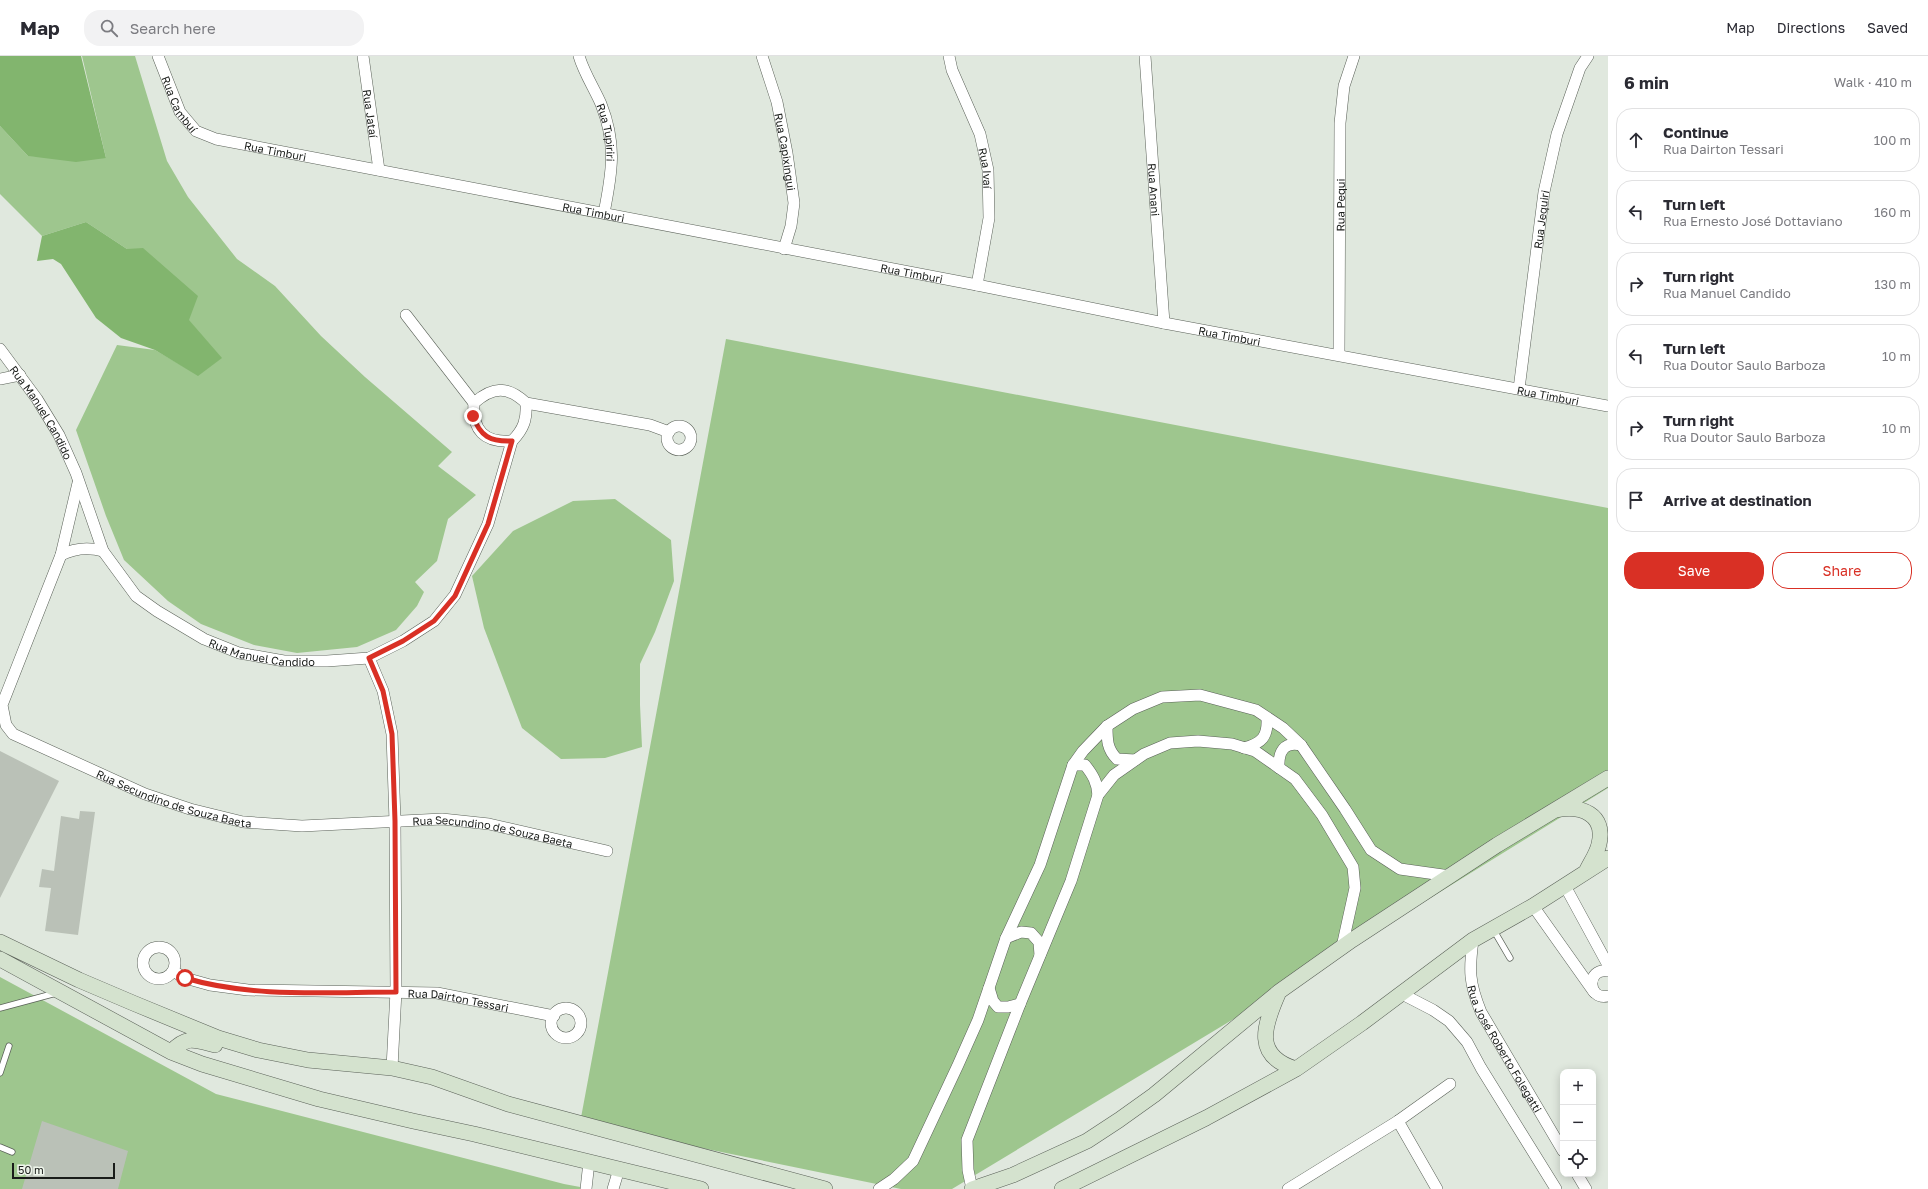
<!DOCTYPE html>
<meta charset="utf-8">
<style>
:root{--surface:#fff;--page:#f2f2f3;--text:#2b2b33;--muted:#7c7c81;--line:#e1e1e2;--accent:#d93025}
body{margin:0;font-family:"Golos Text",sans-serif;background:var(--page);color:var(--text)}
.controls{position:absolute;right:12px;bottom:12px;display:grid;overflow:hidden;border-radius:8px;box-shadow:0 2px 10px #0003}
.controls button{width:36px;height:36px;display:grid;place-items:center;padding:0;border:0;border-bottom:1px solid var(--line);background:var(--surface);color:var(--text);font:20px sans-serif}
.scale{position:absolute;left:12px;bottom:10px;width:103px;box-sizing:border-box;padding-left:4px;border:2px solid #191c19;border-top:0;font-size:11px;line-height:14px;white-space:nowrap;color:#191c19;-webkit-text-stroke:3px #eef5eb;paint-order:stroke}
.stop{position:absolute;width:12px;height:12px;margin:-9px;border:3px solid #d93025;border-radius:50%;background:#fff}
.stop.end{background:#d93025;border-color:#fff;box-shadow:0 1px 4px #0008}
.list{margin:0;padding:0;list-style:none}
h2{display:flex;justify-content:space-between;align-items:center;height:52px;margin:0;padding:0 16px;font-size:17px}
h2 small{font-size:13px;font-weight:400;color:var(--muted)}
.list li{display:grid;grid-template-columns:26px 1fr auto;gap:12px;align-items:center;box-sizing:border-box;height:64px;margin:0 8px 8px;padding:0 8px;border:1px solid var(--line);border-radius:16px}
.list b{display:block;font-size:15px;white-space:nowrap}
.list p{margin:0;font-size:13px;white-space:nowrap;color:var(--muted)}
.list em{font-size:13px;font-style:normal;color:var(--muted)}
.actions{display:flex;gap:8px;padding:12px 16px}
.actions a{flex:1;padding:9px 0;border:1px solid var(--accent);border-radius:16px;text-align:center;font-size:14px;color:var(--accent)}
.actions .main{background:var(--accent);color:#fff}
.icon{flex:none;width:22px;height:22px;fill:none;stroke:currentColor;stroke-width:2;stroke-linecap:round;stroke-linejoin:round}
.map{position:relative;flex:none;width:1608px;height:1133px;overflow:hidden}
header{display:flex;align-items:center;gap:24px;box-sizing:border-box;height:56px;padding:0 20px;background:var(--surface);border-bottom:1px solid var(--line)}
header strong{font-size:19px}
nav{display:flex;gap:22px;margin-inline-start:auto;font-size:14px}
.search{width:280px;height:36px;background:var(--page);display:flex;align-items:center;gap:10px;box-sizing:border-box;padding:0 14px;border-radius:16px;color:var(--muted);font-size:15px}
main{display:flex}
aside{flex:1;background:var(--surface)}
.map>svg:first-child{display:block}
</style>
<header>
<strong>Map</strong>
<div class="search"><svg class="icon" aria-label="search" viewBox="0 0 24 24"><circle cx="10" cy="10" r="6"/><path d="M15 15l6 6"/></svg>Search here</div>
<nav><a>Map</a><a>Directions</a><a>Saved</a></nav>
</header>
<main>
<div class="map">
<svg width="1608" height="1133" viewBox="0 0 1608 1133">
<rect width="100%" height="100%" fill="#e0e8de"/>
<path fill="#9ec68e" d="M82,0H135L167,105L188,141L237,203L275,230L321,280L365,321L452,396L438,410L476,439L448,463L437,505L415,526L424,536L417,550L396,574L357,591L297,597L254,589L201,568L168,545L124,504L106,460L76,374L117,289L155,294L198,319L221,302L127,193L86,166L42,180L0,138V70L28,100L106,102Z
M726,283L1608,452V732L1280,935L952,1133H901L580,1067Z
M615,443L671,484L674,525L655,576L640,608V649L642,691L605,702L561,703L522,672L484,572L472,520L513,475L573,445Z
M0,921L216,1038L564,1128L591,1133H0Z"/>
<path fill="#82b56e" d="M0,0H81L106,102L76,106L28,100L0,70Z
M86,166L127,193L143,192L198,240L189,264L222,302L198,320L155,294L121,282L96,262L61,208L53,203L37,205L42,180Z"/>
<path fill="#bac1b7" d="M0,695L59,725L0,842Z
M80,755L95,756L78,879L45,875L51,832L39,831L42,813L54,815L61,760L79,763Z
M42,1065L128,1095L118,1133H22Z"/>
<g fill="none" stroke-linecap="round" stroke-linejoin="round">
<defs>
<path id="service" d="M1493,873L1510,902
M0,952L56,937
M0,1017L9,990
M0,1091L12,1096"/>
<g id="minor">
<path id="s1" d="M158,0L180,56L196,75L216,83L977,229L1164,267L1608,350"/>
<path id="s2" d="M363,0L379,114"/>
<path id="s3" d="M579,0C584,17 594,32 601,48C617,88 612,117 604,157"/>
<path id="s4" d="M762,0L777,46L787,97L794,147L791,170L784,193"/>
<path id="s5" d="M949,0L952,14L980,78L988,114L989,162L977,229"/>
<path id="s6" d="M1145,0L1164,267"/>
<path d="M406,259L474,347"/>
<path id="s7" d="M0,293L37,343L59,379L76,417L103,495L136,540L157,555L204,583L239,597L284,605H327L369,602L403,585L434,565L455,539L488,468L512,385C524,373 527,363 526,347"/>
<path id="s8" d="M1339,299L1340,67L1344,30L1354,0"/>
<path d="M0,323L20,319"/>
<path id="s9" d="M1519,333L1544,136L1557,78L1580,12L1588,0"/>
<circle cx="679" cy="382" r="12"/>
<path d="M512,385C484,387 472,374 474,347C493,330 508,330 526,347L650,369L669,376"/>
<path id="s10" d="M78,427L61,499L2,649L6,669L13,678L145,738L190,753L243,766L302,770L442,763L489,768L607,795"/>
<path d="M61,499C75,492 88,491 103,495"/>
<path d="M369,602L383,635L392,678L395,765L396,935L392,1012"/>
<path d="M1107,670C1107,684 1107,693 1117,703L1135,704"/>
<path d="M1244,692C1262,687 1268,681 1267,662"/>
<path d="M1073,709H1085C1093,719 1097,726 1098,739"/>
<path d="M1279,712C1278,696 1284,685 1301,689"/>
<path d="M1565,830L1608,909"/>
<path d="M1533,850L1594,936"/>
<path d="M1006,882L1021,876L1031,877L1039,886L1040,899"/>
<path id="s11" d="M1473,884C1469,914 1469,927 1481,956L1563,1095"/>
<circle cx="159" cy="907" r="16"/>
<path id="s12" d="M173,915L185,922L210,929L248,934L437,937L554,960"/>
<path d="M1608,915C1586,911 1587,945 1608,940"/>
<path d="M989,932L993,945L998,951H1008L1020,948"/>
<path d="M1402,938L1433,954L1449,965L1467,986L1481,1012L1556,1133"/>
<circle cx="566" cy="967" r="15"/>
<path d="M1398,1065L1437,1133"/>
<path d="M1577,1118L1586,1133"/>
<path d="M586,1133L589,1106"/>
<path d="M613,1133L619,1113"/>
<path d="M879,1133L894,1123L913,1105L958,1009L978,964L1006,882L1040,809L1073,709L1083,695L1107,670L1133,653L1162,641L1200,639L1256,654L1283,672L1301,689L1345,753L1371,794L1400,813L1450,820"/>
<path d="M972,1133L968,1114L967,1084L1020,948L1071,825L1098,739L1114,719L1144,698L1170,687L1198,685L1232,688L1255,695L1295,723L1322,759L1353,811L1355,832L1342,891"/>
<path d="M1288,1133L1398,1065L1450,1028"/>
</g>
<path id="secondary" d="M1556,754C1581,749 1606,758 1599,788C1597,798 1590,807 1586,816
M0,886L79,924L133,947L218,982L258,994L308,1004L392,1012L432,1021L508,1048L825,1133
M0,903L171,996L202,1008L319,1043L413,1065L474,1078L701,1133
M1278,938C1264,970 1253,1000 1296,1013
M171,996C187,979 195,984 215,989
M972,1133L1013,1119L1087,1085L1119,1064L1154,1039L1280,935L1352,884L1497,789L1608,722
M1062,1133L1206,1062L1296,1013L1362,967L1473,884L1533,850L1608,802"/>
</defs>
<use href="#service" stroke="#5a6158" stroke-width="7"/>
<use href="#minor" stroke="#5a6158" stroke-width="12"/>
<use href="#secondary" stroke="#5a6158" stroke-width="16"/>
<use href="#service" stroke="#fff" stroke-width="5.5"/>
<use href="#minor" stroke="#fff" stroke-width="11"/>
<use href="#secondary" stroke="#d4e2ce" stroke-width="15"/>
</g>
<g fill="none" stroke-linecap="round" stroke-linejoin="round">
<path stroke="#d93025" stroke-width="5" d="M185,922C252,942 326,936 396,936L395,765L392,678L383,635L369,602L403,585L434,565L455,540L488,468L512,385C490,386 480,380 473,360"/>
</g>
<g text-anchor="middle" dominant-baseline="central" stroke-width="4" stroke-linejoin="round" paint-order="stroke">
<g font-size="11" fill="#191c19" stroke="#eef5eb">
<text stroke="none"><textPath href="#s1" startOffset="53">Rua Cambuí</textPath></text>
<text stroke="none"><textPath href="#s2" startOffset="58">Rua Jataí</textPath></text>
<text stroke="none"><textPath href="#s3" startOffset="82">Rua Tupiriri</textPath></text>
<text stroke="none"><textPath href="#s1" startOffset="167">Rua Timburi</textPath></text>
<text stroke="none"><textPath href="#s4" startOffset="99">Rua Capixingui</textPath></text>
<text stroke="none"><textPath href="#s5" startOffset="119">Rua Ivaí</textPath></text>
<text stroke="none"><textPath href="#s6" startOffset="134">Rua Anani</textPath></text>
<text stroke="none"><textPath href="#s8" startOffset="150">Rua Pequi</textPath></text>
<text stroke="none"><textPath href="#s1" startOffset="491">Rua Timburi</textPath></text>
<text stroke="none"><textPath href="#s9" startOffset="171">Rua Jequiri</textPath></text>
<text stroke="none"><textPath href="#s1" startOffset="815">Rua Timburi</textPath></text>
<text stroke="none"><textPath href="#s1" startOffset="1139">Rua Timburi</textPath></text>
<text stroke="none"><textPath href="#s1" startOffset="1463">Rua Timburi</textPath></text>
<text stroke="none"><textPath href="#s7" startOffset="76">Rua Manuel Candido</textPath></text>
<text stroke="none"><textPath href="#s7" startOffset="425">Rua Manuel Candido</textPath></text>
<text stroke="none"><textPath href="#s10" startOffset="441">Rua Secundino de Souza Baeta</textPath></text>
<text stroke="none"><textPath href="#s10" startOffset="765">Rua Secundino de Souza Baeta</textPath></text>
<text stroke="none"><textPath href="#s12" startOffset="289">Rua Dairton Tessari</textPath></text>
<text stroke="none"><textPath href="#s11" startOffset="117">Rua José Roberto Folegatti</textPath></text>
</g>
</g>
</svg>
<div class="controls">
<button>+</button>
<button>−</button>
<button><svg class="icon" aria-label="locate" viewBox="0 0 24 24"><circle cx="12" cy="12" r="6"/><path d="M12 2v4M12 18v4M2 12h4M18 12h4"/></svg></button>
</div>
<div class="scale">50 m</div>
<div class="stop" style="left:185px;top:922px"></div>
<div class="stop end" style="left:473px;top:360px"></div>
</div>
<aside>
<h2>6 min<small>Walk · 410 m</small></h2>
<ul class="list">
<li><svg class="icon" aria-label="ahead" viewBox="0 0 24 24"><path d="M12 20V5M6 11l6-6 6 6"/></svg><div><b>Continue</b><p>Rua Dairton Tessari</p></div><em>100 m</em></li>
<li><svg class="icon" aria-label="left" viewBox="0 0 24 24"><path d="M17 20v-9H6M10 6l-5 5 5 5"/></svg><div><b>Turn left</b><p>Rua Ernesto José Dottaviano</p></div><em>160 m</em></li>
<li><svg class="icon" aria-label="right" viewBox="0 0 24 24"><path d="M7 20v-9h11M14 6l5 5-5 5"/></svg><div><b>Turn right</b><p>Rua Manuel Candido</p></div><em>130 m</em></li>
<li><svg class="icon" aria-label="left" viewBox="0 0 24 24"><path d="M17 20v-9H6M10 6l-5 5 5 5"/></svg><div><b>Turn left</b><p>Rua Doutor Saulo Barboza</p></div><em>10 m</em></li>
<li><svg class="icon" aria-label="right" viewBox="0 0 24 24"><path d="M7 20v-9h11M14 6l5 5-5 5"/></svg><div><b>Turn right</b><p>Rua Doutor Saulo Barboza</p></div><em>10 m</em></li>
<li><svg class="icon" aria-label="arrive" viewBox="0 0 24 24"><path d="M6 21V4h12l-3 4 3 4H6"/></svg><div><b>Arrive at destination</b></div></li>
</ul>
<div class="actions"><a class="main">Save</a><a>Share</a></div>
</aside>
</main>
